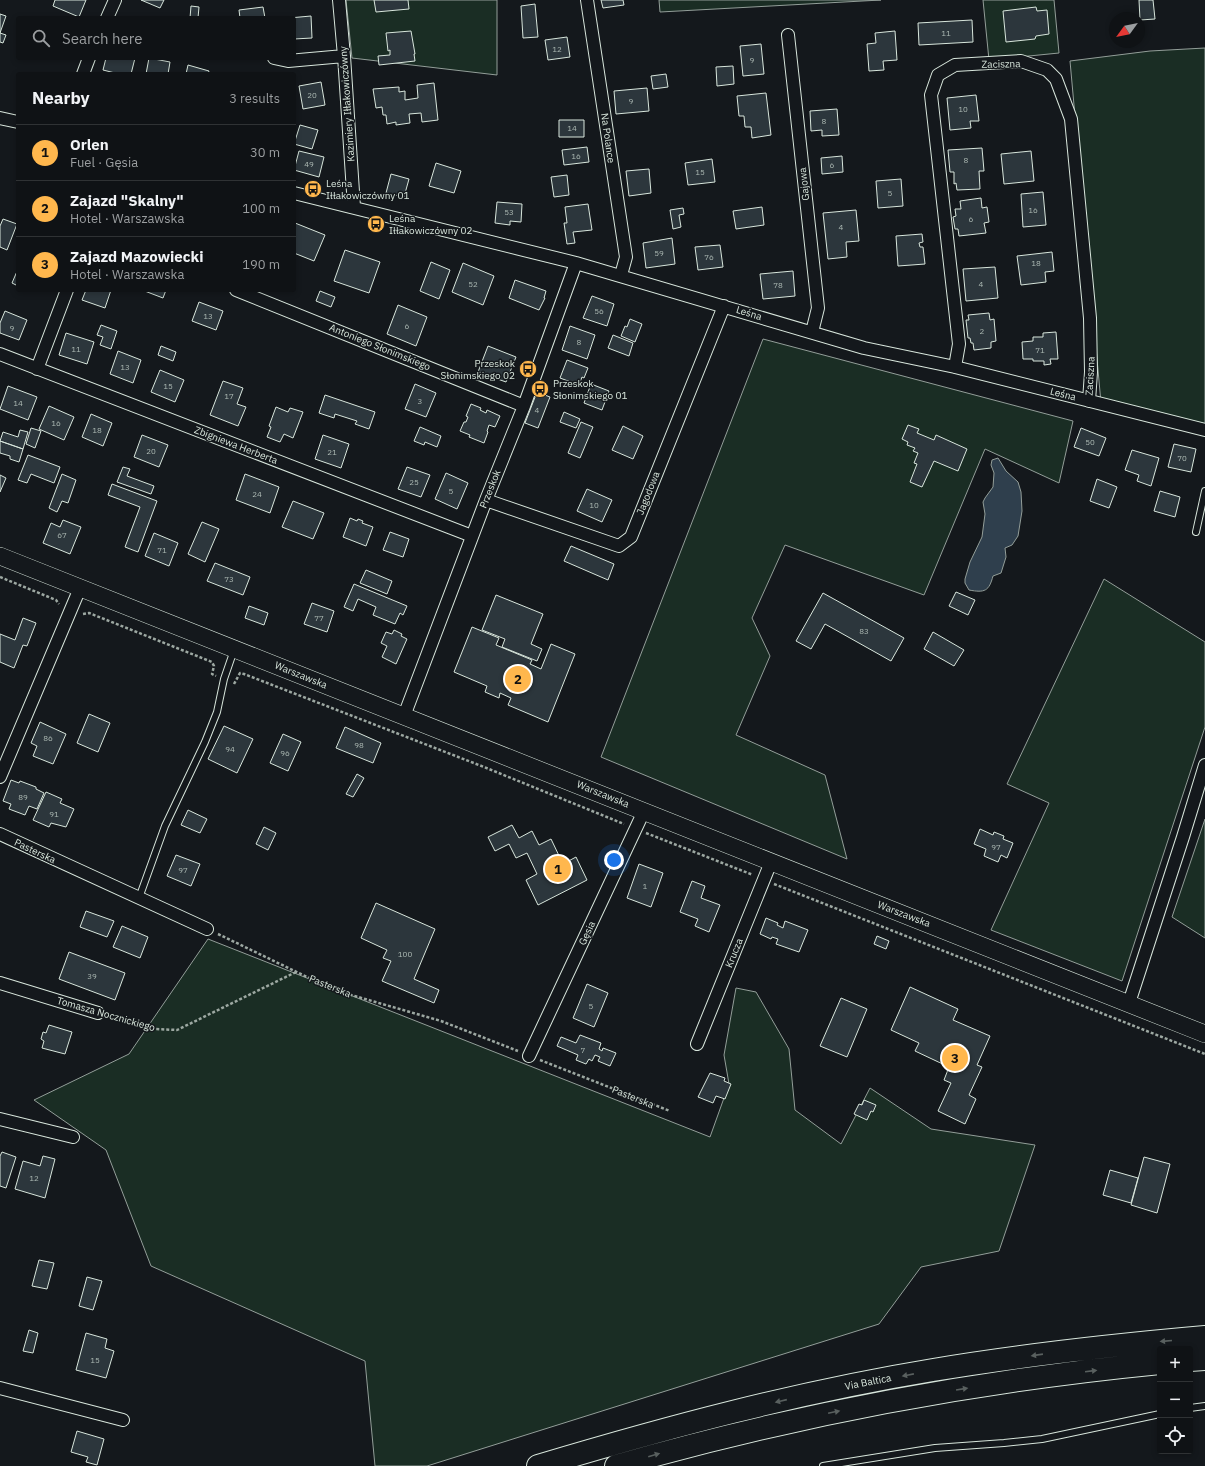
<!DOCTYPE html>
<meta charset="utf-8">
<style>
:root{--surface:#0f1215;--page:#1d2022;--text:#f1f3f6;--muted:#9b9ea0;--line:#2f3234;--accent:#ffb74d}
body{margin:0;font-family:"IBM Plex Sans",sans-serif;background:var(--page);color:var(--text)}
.controls{position:absolute;right:12px;bottom:12px;display:grid;overflow:hidden;border-radius:4px;box-shadow:0 2px 6px #0003}
.controls button{width:36px;height:36px;display:grid;place-items:center;padding:0;border:0;border-bottom:1px solid var(--line);background:var(--surface);color:var(--text);font:20px sans-serif}
.compass{position:absolute;left:1109px;top:12px;width:36px;height:36px;border-radius:50%;background:var(--surface);box-shadow:0 2px 6px #0003;rotate:237deg}
.you{position:absolute;left:614px;top:860px;width:14px;height:14px;margin:-10px;border:3px solid #fff;border-radius:50%;background:#1a73e8;box-shadow:0 0 0 6px #1a73e833}
.badge{display:grid;place-items:center;width:26px;height:26px;border-radius:50%;background:var(--accent);color:#111;font-size:13px;font-weight:700}
.pin{position:absolute;translate:-50% -50%;border:2px solid #fff;box-shadow:0 1px 4px #0006}
.list{margin:0;padding:0;list-style:none}
h2{display:flex;justify-content:space-between;align-items:center;height:52px;margin:0;padding:0 16px;font-size:17px}
h2 small{font-size:13px;font-weight:400;color:var(--muted)}
.list li{display:grid;grid-template-columns:26px 1fr auto;gap:12px;align-items:center;box-sizing:border-box;height:56px;padding:0 16px;border-top:1px solid var(--line)}
.list b{display:block;font-size:15px;white-space:nowrap}
.list p{margin:0;font-size:13px;white-space:nowrap;color:var(--muted)}
.list em{font-size:13px;font-style:normal;color:var(--muted)}
.icon{flex:none;width:22px;height:22px;fill:none;stroke:currentColor;stroke-width:2;stroke-linecap:round;stroke-linejoin:round}
.map{position:relative;flex:none;width:1205px;height:1466px;overflow:hidden}
.search{position:absolute;background:var(--surface);box-shadow:0 2px 6px #0003;left:16px;top:16px;width:280px;height:44px;display:flex;align-items:center;gap:10px;box-sizing:border-box;padding:0 14px;border-radius:4px;color:var(--muted);font-size:15px}
.panel{position:absolute;background:var(--surface);box-shadow:0 2px 6px #0003;left:16px;top:72px;width:280px;height:220px;border-radius:4px}
.map>svg:first-child{display:block}
</style>
<div class="map">
<svg width="1205" height="1466" viewBox="0 0 1205 1466">
<rect width="100%" height="100%" fill="#14181c"/>
<path fill="#1a2d24" stroke="#939e99" d="M346,0H497V75L352,58Z
M659,0H881L660,12Z
M983,0H1054L1059,53L989,60Z
M1205,48V430L1101,403L1070,61L1150,51Z
M763,339L1073,421L1059,483L985,449L924,595L785,545L752,618L770,656L736,735L825,775L847,859L601,757Z
M1104,579L1205,642V727L1122,981L991,930L1049,803L1007,784Z
M1205,819V938L1172,917Z
M208,939L710,1137L729,1084L724,1055L736,988L756,992L789,1049L795,1110L841,1144L870,1088L931,1129L1035,1145L999,1251L921,1267L879,1324L427,1466H375L365,1361L151,1266L106,1150L34,1100L129,1054Z"/>
<path fill="#2f3f4d" stroke="#939e99" d="M998,458L1006,471L1018,482L1021,492L1022,511L1018,536L1012,545L1005,548L1006,557L1001,573L993,576C989,591 985,593 969,590L965,583V579L970,562L982,537L985,514L983,502L985,498L993,487L994,473L991,465L992,460Z"/>
<path fill="#2c363c" stroke="#d8e6dc" d="M55,0H86L79,17L53,6Z
M141,0H164L160,8Z
M374,0H408L409,9L376,12Z
M601,0H623L624,5L603,8Z
M1139,0H1153L1155,19L1140,20Z
M535,4L538,37L523,38L521,6Z
M191,6L199,7L198,18H190Z
M263,7L265,18H240L239,10Z
M1036,7L1037,11L1047,10L1049,34L1036,36L1035,39L1006,42L1003,11Z
M0,14L6,16L0,33L6,35L3,43L0,42Z
M311,16L312,38L294,39V18H289Z
M972,20L973,42L919,45L918,23Z
M411,31L415,54H414L415,61L379,65L378,56L390,55V50L388,51L386,33Z
M895,31L897,60L883,61L884,70L869,71L867,44L876,43L875,33Z
M567,37L570,57L548,60L545,40Z
M761,44L764,74L743,76L740,46Z
M106,58H135L131,74H119L103,70Z
M149,58L170,62L168,74H146Z
M188,65L209,71L208,74H186Z
M733,66L734,84L717,86L716,67Z
M666,74L668,87L653,89L651,76Z
M321,82L325,105L303,109L299,86Z
M434,83L438,120L422,122L421,113L409,114L410,123L396,125V122L387,124L386,115H383L382,107L376,108L373,89L399,87V92L405,91V100L418,98L417,85Z
M647,88L649,111L616,114L614,91Z
M766,93L771,135L752,138L751,127H745L744,116H739L737,96Z
M976,95L979,121H970L971,128L950,130L947,98Z
M837,109L839,135L822,136V130L811,131L810,111Z
M559,120H584V137H559Z
M300,125L318,130L312,149L294,144Z
M587,147L589,162L564,165L562,150Z
M982,148L984,171H979L980,189L957,190L956,183L954,184V172H950L948,150Z
M299,151L324,157L319,177L294,170Z
M1031,151L1034,181L1004,184L1001,154Z
M842,156L843,172L822,174L821,158Z
M712,159L715,182L688,185L685,163Z
M436,163L461,171L454,193L429,186Z
M649,169L651,193L629,196L626,171Z
M391,174L409,179L404,197L386,193Z
M567,175L569,195L554,197L551,177Z
M901,179L903,206L878,208L876,181Z
M1043,192L1046,225L1023,227L1021,194Z
M981,198L982,208L987,207L989,222L984,223L986,233L959,236L958,229H955L953,217L956,216L955,209H961L960,201Z
M497,202L522,204L521,222L510,221V225L495,223Z
M588,204L592,230L573,232L575,243L567,244L564,223H567L565,207Z
M762,207L764,225L736,229L733,211Z
M683,208L684,214L679,215L681,227L673,229L670,210Z
M856,210L859,241L846,242L847,257L828,259L823,213Z
M3,219L17,224L7,250L0,247V226Z
M295,223L325,235L314,261L294,253V226Z
M922,234L923,242L919,243L920,247H923L925,264L898,266L896,236Z
M672,238L675,264L646,268L643,243Z
M720,245L723,267L698,270L695,247Z
M345,250L380,262L369,293L334,281Z
M1052,252L1054,271L1045,272L1046,282L1021,285L1017,256Z
M431,262L450,270L439,299L420,291Z
M463,263L494,276L483,305L452,292Z
M995,267L998,298L966,301L963,269Z
M18,269V286L12,283Z
M793,271L795,296L763,299L760,274Z
M515,280L546,291L544,298H545L539,310L509,298Z
M86,290H111L105,308L82,300Z
M142,290H166L163,298Z
M320,291L335,297L331,307L316,301Z
M592,296L614,304L607,326L583,318Z
M199,302L223,311L216,330L192,321Z
M398,305L427,317L416,346L387,334Z
M5,311L27,320L19,340L0,333V323Z
M989,313L990,320L994,319L996,341L991,342V348L974,350L973,343H971L970,338H968L966,320H969L968,315Z
M630,319L642,324L635,342L621,336L625,326L627,327Z
M101,325L117,331L111,349L100,345L103,337L97,335Z
M570,326L595,335L587,359L562,350Z
M1056,332L1058,359H1050L1051,364L1044,365V361H1033V359H1023L1022,342L1033,341V337H1043V333Z
M66,333L94,342L87,364L59,355Z
M613,335L633,343L629,356L608,348Z
M161,346L176,352L173,361L158,355Z
M488,346L516,357L506,382L478,372Z
M118,351L141,360L133,383L110,374Z
M567,360L588,368L584,378L582,377L579,385L560,378Z
M160,370L184,380L175,402L151,392Z
M223,381L243,388L237,404L246,407L238,426L210,415Z
M415,384L436,393L426,417L405,409Z
M591,384L609,391L602,410L584,403Z
M8,386L37,397L28,420L0,409Z
M537,392L550,397L538,428L525,423Z
M325,395L375,412L369,429L355,424L357,421L335,414L334,418L319,413Z
M471,404L481,408L480,410L486,413L487,410L500,416L495,427L489,425L487,431L488,432L484,443L469,437L470,435L460,431L464,422H466L468,417L466,416Z
M49,406L74,417L64,440L39,429Z
M276,407L288,412L290,408L303,412L293,438L284,434L280,442L267,437L271,427L269,426Z
M564,412L580,419L576,428L560,422Z
M91,414L112,423L103,446L82,437Z
M581,422L593,427L580,458L568,453Z
M908,425L919,429L917,433L934,440L936,435L967,449L958,471L934,461L922,487L910,482L917,464L914,463L918,453L913,451L915,448L907,445L908,442L902,439Z
M623,426L643,436L633,459L612,450Z
M420,427L441,436L437,447L425,442L424,445L414,441Z
M31,428L41,431L35,448L26,444Z
M1081,428L1106,438L1099,456L1074,447Z
M20,430L28,432L23,449L0,441L3,432L18,437Z
M142,435L168,445L159,467L134,457Z
M323,435L349,444L341,468L315,459Z
M0,441L23,449L19,462L10,459V456L0,453Z
M1174,444L1196,449L1191,472L1168,467Z
M1132,450L1159,458L1151,486L1137,481L1139,475L1125,470Z
M28,455L60,467L54,483L31,474L27,483L18,480Z
M123,467L130,469L127,476L154,486L151,494L117,482Z
M407,467L430,475L421,497L398,489Z
M446,473L468,483L457,509L435,499Z
M62,474L76,480L68,503L62,501L57,512L49,508Z
M245,474L279,487L270,513L236,500Z
M0,475L6,478L0,492Z
M1097,479L1117,487L1109,508L1090,501Z
M112,484L157,501L138,552L125,547L140,507L108,495Z
M587,489L612,500L602,522L577,511Z
M1160,491L1180,497L1175,517L1154,511Z
M293,501L324,513L313,539L282,527Z
M350,518L357,521L358,519L363,521L362,523L373,527L366,546L343,537Z
M63,520L81,527L70,554L43,543L51,523L60,527Z
M202,522L219,529L205,562L188,554Z
M390,532L409,539L403,557L383,550Z
M154,533L178,543L169,566L145,556Z
M571,546L614,564L608,580L564,561Z
M215,563L250,577L243,595L207,581Z
M366,570L392,581L387,594L360,583Z
M354,584L407,606L403,615L400,613L395,624L373,615L376,607L358,599L353,611L344,607Z
M956,592L975,600L968,615L949,606Z
M823,593L904,638L891,661L825,624L811,649L796,641Z
M496,595L543,614L531,644L542,649L537,661L502,647L505,639L482,630Z
M312,603L334,611L327,632L304,624Z
M249,606L268,613L264,625L245,618Z
M23,618L36,623L27,646L23,645L14,668L0,662V634L15,640Z
M472,627L499,638L496,645L532,660L530,664L541,669L551,644L575,654L548,722L508,705L511,698L500,693L499,698L485,692L487,686L454,672Z
M394,630L402,634L401,636L407,639L396,664L382,657L387,646L381,643L386,632L392,634Z
M933,632L964,650L954,666L924,649Z
M89,714L110,723L98,752L77,743Z
M40,722L66,734L53,764L33,756L37,746L31,743Z
M224,726L253,739L237,773L208,759Z
M345,727L381,743L373,763L336,748Z
M283,734L301,742L288,771L270,763Z
M357,774L364,778L353,797L346,794Z
M11,780L19,783L20,781L36,787V789L44,793L37,809L29,806L25,815L9,809L11,804L3,801Z
M46,792L62,799L60,803L74,809L66,827L51,823L49,827L33,820Z
M188,810L207,819L200,833L181,825Z
M512,825L519,838L532,831L539,845L551,839L563,864L576,857L587,880L538,905L526,880L537,874L527,853L516,858L509,844L495,851L488,837Z
M264,827L276,833L268,850L256,844Z
M980,829L993,835L994,832L1004,836L1003,839L1013,843L1007,858L1001,855L998,862L984,856L986,849L974,844Z
M176,855L200,864L191,886L167,876Z
M639,864L663,873L651,907L627,898Z
M692,881L705,886L701,898L720,905L709,932L695,926L698,919L680,912Z
M376,903L435,929L414,979L439,990L434,1003L382,981L391,961L383,958L387,950L361,938Z
M86,911L114,921L107,937L80,927Z
M766,918L778,923L777,925L783,928L785,921L808,930L799,952L776,944L778,939L772,937L771,939L760,934Z
M122,926L148,937L140,958L113,947Z
M877,936L889,941L886,949L874,944Z
M69,952L125,973L115,1000L59,979Z
M587,984L608,993L594,1027L573,1018Z
M910,987L958,1009L953,1020L990,1036L977,1065L982,1067L969,1095L976,1099L965,1124L938,1111L951,1083L944,1080L949,1067L915,1051L919,1043L891,1030Z
M841,998L867,1009L847,1057L820,1046Z
M49,1025L72,1032L65,1054L42,1048L44,1041L41,1039L43,1032L46,1033Z
M580,1035L601,1043L599,1049L602,1051L603,1048L616,1053L610,1066L598,1061L600,1057L595,1055L592,1061L589,1059L586,1064L576,1060L578,1055L557,1046L561,1037L576,1043Z
M710,1073L725,1078L724,1081L731,1084L725,1099L716,1096L713,1103L698,1097Z
M864,1100L876,1105L873,1112L871,1111L867,1120L854,1114L859,1104L862,1105Z
M2,1152L16,1157L6,1188L0,1186V1156Z
M43,1156L55,1159L45,1198L15,1189L23,1161L40,1166Z
M1144,1157L1170,1164L1157,1213L1131,1205Z
M1110,1170L1138,1178L1131,1203L1103,1195Z
M39,1260L54,1263L47,1289L32,1286Z
M87,1277L102,1281L93,1310L79,1306Z
M29,1330L38,1333L33,1353L23,1351Z
M86,1333L107,1339L105,1348L114,1351L106,1378L76,1370Z
M77,1431L104,1439L97,1465L86,1462L88,1457L71,1452Z"/>
<g fill="none" stroke-linecap="round" stroke-linejoin="round">
<defs>
<path id="lane" d="M1196,532L1205,491
M139,898L165,826L205,742L217,712L224,679L234,650
M1190,1408L1205,1406
M823,1466L935,1448L1004,1443L1042,1439L1160,1414"/>
<path id="street" d="M339,0L344,56L354,207
M587,0L626,257L621,275
M107,18L115,0
M788,35L818,308L812,332
M274,58L288,61L344,56
M83,74L89,58
M0,118L18,122
M294,193L576,263L864,348L955,367L1205,430
M236,290L524,406
M0,354L472,536
M955,367L959,344L931,95L938,75L955,65L1021,61L1047,70L1056,79L1071,119L1090,318L1091,372L1089,401
M37,369L67,290
M486,500L619,546L631,537L724,306
M404,716L486,500L524,406L576,263
M0,777L80,588
M0,834L207,929
M0,983L98,1013
M1129,1003L1183,837L1205,765
M697,1044L771,862
M529,1056L644,811
M0,1119L73,1137
M0,1388L123,1420"/>
<path id="secondary" d="M0,556L1205,1034"/>
<path id="highway" d="M1190,1360L1205,1359
M538,1466C668,1427 799,1392 933,1370C1023,1355 1114,1345 1205,1337
M616,1466C794,1415 976,1381 1160,1363"/>
</defs>
<use href="#lane" stroke="#d8e6dc" stroke-width="8"/>
<use href="#street" stroke="#d8e6dc" stroke-width="14"/>
<use href="#secondary" stroke="#d8e6dc" stroke-width="18"/>
<use href="#highway" stroke="#d8e6dc" stroke-width="24"/>
<path stroke="#9da8a2" stroke-width="2.5" stroke-dasharray="3 2" stroke-linecap="butt" d="M0,577L56,600L59,604
M83,614L89,613L212,662L214,666L212,674L216,676
M234,684L240,673L244,674L484,767L624,824
M646,833L753,875
M774,884L1205,1054
M218,934L334,990L441,1021L518,1051
M108,1016L156,1029L177,1030L296,972
M540,1060L670,1111"/>
<use href="#lane" stroke="#14181c" stroke-width="6"/>
<use href="#street" stroke="#14181c" stroke-width="12"/>
<use href="#secondary" stroke="#14181c" stroke-width="17"/>
<use href="#highway" stroke="#14181c" stroke-width="22"/>
</g>
<defs><path id="oneway-solid" d="M-6-.8H1V-3.2L6.5 0L1 3.2V.8H-6Z"/></defs>
<g fill="#59605f">
<use href="#oneway-solid" transform="translate(1166 1341) rotate(175)"/>
<use href="#oneway-solid" transform="translate(1037 1355) rotate(172)"/>
<use href="#oneway-solid" transform="translate(1091 1371) rotate(-7)"/>
<use href="#oneway-solid" transform="translate(908 1375) rotate(169)"/>
<use href="#oneway-solid" transform="translate(962 1389) rotate(-9)"/>
<use href="#oneway-solid" transform="translate(781 1401) rotate(167)"/>
<use href="#oneway-solid" transform="translate(834 1412) rotate(-12)"/>
<use href="#oneway-solid" transform="translate(654 1455) rotate(-16)"/>
</g>
<defs>
<symbol id="bus-disc" viewBox="-11 -11 22 22"><circle r="9.5" fill="#ffb74d" stroke="#14181c"/><path d="M-5-6H5V4H4V6H2V4H-2V6H-4V4H-5ZM-3.5-4V0h7V-4ZM-3.5 1.2v1.5H-2V1.2ZM2 1.2v1.5H3.5V1.2Z" fill="#111"/></symbol>
</defs>
<g fill-rule="evenodd">
<use href="#bus-disc" x="303" y="179" width="20" height="20"/>
<use href="#bus-disc" x="366" y="214" width="20" height="20"/>
<use href="#bus-disc" x="518" y="359" width="20" height="20"/>
<use href="#bus-disc" x="530" y="379" width="20" height="20"/>
</g>
<g text-anchor="middle" dominant-baseline="central" stroke-width="3" stroke-linejoin="round" paint-order="stroke">
<g font-size="8" fill="#adbab4">
<text x="946" y="33">11</text>
<text x="557" y="49">12</text>
<text x="752" y="60">9</text>
<text x="312" y="95">20</text>
<text x="631" y="101">9</text>
<text x="963" y="109">10</text>
<text x="824" y="121">8</text>
<text x="572" y="128">14</text>
<text x="576" y="156">16</text>
<text x="966" y="160">8</text>
<text x="309" y="164">49</text>
<text x="832" y="165">6</text>
<text x="700" y="172">15</text>
<text x="890" y="193">5</text>
<text x="1033" y="210">16</text>
<text x="509" y="212">53</text>
<text x="971" y="219">6</text>
<text x="841" y="227">4</text>
<text x="659" y="253">59</text>
<text x="709" y="257">76</text>
<text x="1036" y="263">18</text>
<text x="473" y="284">52</text>
<text x="981" y="284">4</text>
<text x="778" y="285">78</text>
<text x="599" y="311">56</text>
<text x="208" y="316">13</text>
<text x="407" y="326">6</text>
<text x="12" y="328">9</text>
<text x="982" y="331">2</text>
<text x="579" y="342">8</text>
<text x="76" y="349">11</text>
<text x="1040" y="350">71</text>
<text x="125" y="367">13</text>
<text x="168" y="386">15</text>
<text x="229" y="396">17</text>
<text x="420" y="401">3</text>
<text x="18" y="403">14</text>
<text x="537" y="410">4</text>
<text x="56" y="423">16</text>
<text x="97" y="430">18</text>
<text x="1090" y="442">50</text>
<text x="151" y="451">20</text>
<text x="332" y="452">21</text>
<text x="1182" y="458">70</text>
<text x="414" y="482">25</text>
<text x="451" y="491">5</text>
<text x="257" y="494">24</text>
<text x="594" y="505">10</text>
<text x="62" y="535">67</text>
<text x="162" y="550">71</text>
<text x="229" y="579">73</text>
<text x="319" y="618">77</text>
<text x="864" y="631">83</text>
<text x="48" y="738">86</text>
<text x="359" y="745">98</text>
<text x="230" y="749">94</text>
<text x="285" y="753">96</text>
<text x="23" y="797">89</text>
<text x="54" y="814">91</text>
<text x="996" y="847">97</text>
<text x="183" y="870">97</text>
<text x="645" y="886">1</text>
<text x="405" y="954">100</text>
<text x="92" y="976">39</text>
<text x="591" y="1006">5</text>
<text x="583" y="1050">7</text>
<text x="34" y="1178">12</text>
<text x="95" y="1360">15</text>
</g>
<g font-size="10" fill="#d8e6dc" stroke="#14181c">
<text transform="translate(1001 64) rotate(-1)">Zaciszna</text>
<text transform="translate(347 104) rotate(-94)">Kazimiery Iłłakowiczówny</text>
<text transform="translate(608 138) rotate(82)">Na Polance</text>
<text transform="translate(804 184) rotate(-96)">Gajowa</text>
<text transform="translate(749 313) rotate(17)">Leśna</text>
<text transform="translate(380 347) rotate(22)">Antoniego Słonimskiego</text>
<text transform="translate(1090 376) rotate(-87)">Zaciszna</text>
<text transform="translate(1063 394) rotate(14)">Leśna</text>
<text transform="translate(236 445) rotate(21)">Zbigniewa Herberta</text>
<text transform="translate(490 489) rotate(-68)">Przeskok</text>
<text transform="translate(648 493) rotate(-68)">Jagodowa</text>
<text transform="translate(301 675) rotate(22)">Warszawska</text>
<text transform="translate(603 794) rotate(22)">Warszawska</text>
<text transform="translate(35 851) rotate(25)">Pasterska</text>
<text transform="translate(904 914) rotate(21)">Warszawska</text>
<text transform="translate(587 933) rotate(-65)">Gęsia</text>
<text transform="translate(734 953) rotate(-68)">Krucza</text>
<text transform="translate(330 986) rotate(22)">Pasterska</text>
<text transform="translate(106 1014) rotate(16)">Tomasza Nocznickiego</text>
<text transform="translate(633 1097) rotate(22)">Pasterska</text>
<text transform="translate(868 1382) rotate(-11)">Via Baltica</text>
</g>
<g font-size="10" fill="#d8e6dc" stroke="#14181c" text-anchor="start">
<text x="326" y="183">Leśna<tspan x="326" dy="12">Iłłakowiczówny 01</tspan></text>
<text x="389" y="218">Leśna<tspan x="389" dy="12">Iłłakowiczówny 02</tspan></text>
<text x="515" y="363" text-anchor="end">Przeskok<tspan x="515" dy="12">Słonimskiego 02</tspan></text>
<text x="553" y="383">Przeskok<tspan x="553" dy="12">Słonimskiego 01</tspan></text>
</g>
</g>
</svg>
<div class="controls">
<button>+</button>
<button>−</button>
<button><svg class="icon" aria-label="locate" viewBox="0 0 24 24"><circle cx="12" cy="12" r="6"/><path d="M12 2v4M12 18v4M2 12h4M18 12h4"/></svg></button>
</div>
<svg class="compass" viewBox="-18 -18 36 36"><path d="M0-13l5 13h-10z" fill="#e53935"/><path d="M0 13l5-13h-10z" fill="#9b9ea0"/></svg>
<div class="you"></div>
<div class="pin badge" style="left:558px;top:869px">1</div>
<div class="pin badge" style="left:518px;top:679px">2</div>
<div class="pin badge" style="left:955px;top:1058px">3</div>
<div class="search"><svg class="icon" aria-label="search" viewBox="0 0 24 24"><circle cx="10" cy="10" r="6"/><path d="M15 15l6 6"/></svg>Search here</div>
<section class="panel">
<h2>Nearby<small>3 results</small></h2>
<ul class="list">
<li><span class="badge">1</span><div><b>Orlen</b><p>Fuel · Gęsia</p></div><em>30 m</em></li>
<li><span class="badge">2</span><div><b>Zajazd &quot;Skalny&quot;</b><p>Hotel · Warszawska</p></div><em>100 m</em></li>
<li><span class="badge">3</span><div><b>Zajazd Mazowiecki</b><p>Hotel · Warszawska</p></div><em>190 m</em></li>
</ul>
</section>
</div>
